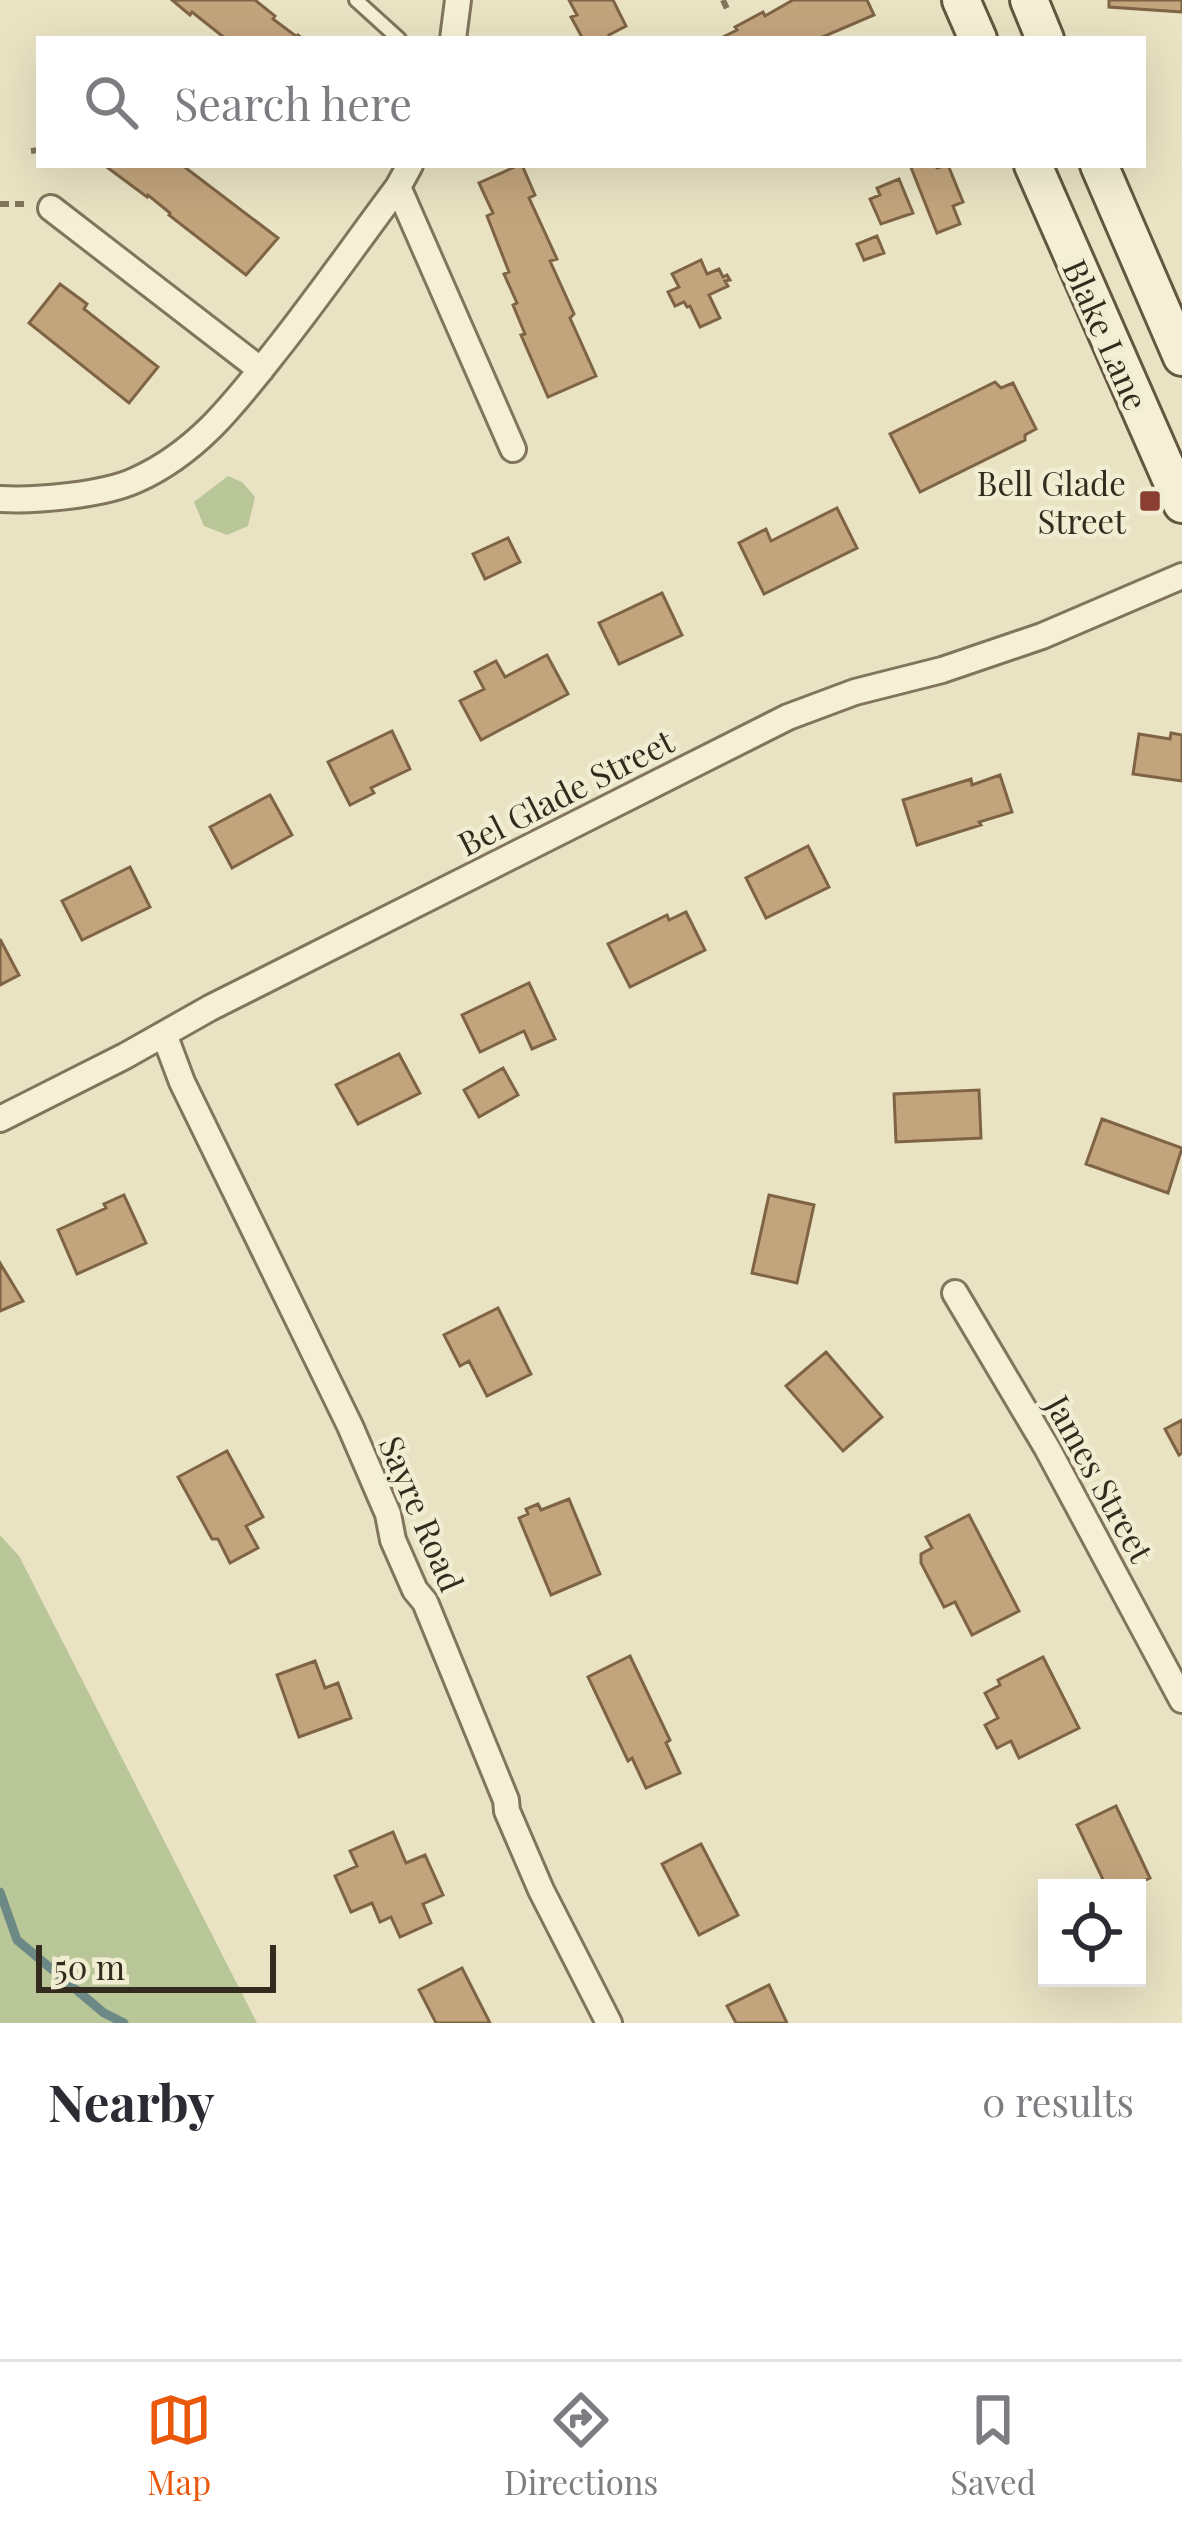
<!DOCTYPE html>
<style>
:root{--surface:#fff;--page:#f7f7f7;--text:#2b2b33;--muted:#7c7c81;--line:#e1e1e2;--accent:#ea580c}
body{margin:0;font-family:"Playfair Display",serif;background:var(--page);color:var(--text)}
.controls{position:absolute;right:36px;bottom:36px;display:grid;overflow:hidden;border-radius:0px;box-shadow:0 12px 48px #0002}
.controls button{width:108px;height:108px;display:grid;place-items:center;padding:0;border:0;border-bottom:3px solid var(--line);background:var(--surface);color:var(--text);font:60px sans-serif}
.scale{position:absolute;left:36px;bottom:30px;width:240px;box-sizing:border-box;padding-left:12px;border:6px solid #332b1e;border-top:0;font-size:33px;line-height:42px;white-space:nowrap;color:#332b1e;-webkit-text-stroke:9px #f1edd2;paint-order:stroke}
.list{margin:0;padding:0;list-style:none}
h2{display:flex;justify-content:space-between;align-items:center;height:156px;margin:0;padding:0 48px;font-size:51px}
h2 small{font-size:39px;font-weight:400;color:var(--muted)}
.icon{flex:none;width:66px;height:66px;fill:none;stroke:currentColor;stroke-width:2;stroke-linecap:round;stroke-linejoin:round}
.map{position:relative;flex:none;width:1182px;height:2023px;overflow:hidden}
.search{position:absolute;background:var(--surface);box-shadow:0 12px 48px #0002;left:36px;right:36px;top:36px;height:132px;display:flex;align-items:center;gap:30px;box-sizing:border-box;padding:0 42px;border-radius:0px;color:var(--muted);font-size:45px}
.sheet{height:336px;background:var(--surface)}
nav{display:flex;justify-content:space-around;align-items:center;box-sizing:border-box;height:168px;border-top:3px solid var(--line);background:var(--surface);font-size:33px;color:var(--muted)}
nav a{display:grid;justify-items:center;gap:6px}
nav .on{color:var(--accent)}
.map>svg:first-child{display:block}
</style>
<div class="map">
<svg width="1182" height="2023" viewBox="0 0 1182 2023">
<rect width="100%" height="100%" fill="#e9e3c3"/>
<path fill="#b9c698" d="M228,476L242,482L255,497L248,526L227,535L204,526L194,502Z
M0,1535L19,1556L257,2023H0Z"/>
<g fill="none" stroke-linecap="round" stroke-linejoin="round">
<path stroke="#6d8986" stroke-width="9" d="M0,1892L17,1940L104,2013L124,2023"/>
</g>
<path fill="#c3a57d" stroke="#7e6444" stroke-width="3" d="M172,0H255L275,16L273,19L297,37L298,35L303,39H226L192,12L190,15Z
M569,0H613L626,26L609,35L611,39H583L571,17L577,15Z
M793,0H867L874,15L818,39H719L737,30L735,27L763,12L765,16Z
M1109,0H1182V12L1109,7Z
M104,165H182L278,238L246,275L169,215L170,213L148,195L147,197Z
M519,165H522L535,195L529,198L557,259L550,261L574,314L570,318L596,376L548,397L521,335L525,334L513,305L517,303L504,274L509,272L487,216L493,213L479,183Z
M910,165H936L937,168L948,165L963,202L953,206L960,224L937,233Z
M899,179L913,213L881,224L870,199L880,195L877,188Z
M877,236L884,253L864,260L857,244Z
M701,260L707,274L719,269L723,277L727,275L730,280L725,281L728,286L709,295L720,318L700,327L690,306L687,307L684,302L675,306L668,292L679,287L672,274Z
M60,284L87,304L84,309L158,367L129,403L29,323Z
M995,382L1001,388L1013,383L1036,429L1025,435V440L920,492L890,434Z
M837,508L857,548L764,594L739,543L766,529L771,541Z
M508,538L520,562L485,579L473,554Z
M662,593L682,635L619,664L599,623Z
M547,655L568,694L481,740L460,701L484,689L475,672L496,661L505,677Z
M392,731L410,769L371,788L374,793L350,805L328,762Z
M1171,733L1182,735V781L1133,774L1139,734L1170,739Z
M1000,775L1012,812L979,822L981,825L917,845L903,800L971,779L972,785Z
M270,795L292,835L232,868L210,827Z
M808,846L829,887L766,918L746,878Z
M130,867L150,907L82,940L62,901Z
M686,912L705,950L630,987L608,944L667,915L669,920Z
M0,939L19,975L0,985Z
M529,983L555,1039L532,1049L524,1031L480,1052L462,1015Z
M399,1054L420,1093L358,1124L336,1085Z
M503,1068L518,1095L479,1117L464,1090Z
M979,1090L981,1138L896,1142L894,1094Z
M1102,1119L1182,1148L1168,1193L1086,1164Z
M124,1195L146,1243L77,1274L58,1230L106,1208L104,1204Z
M769,1195L814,1205L797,1283L752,1273Z
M0,1263L23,1301L0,1311Z
M498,1308L531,1374L487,1396L469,1361L460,1366L444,1335Z
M826,1352L882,1417L843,1451L786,1386Z
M1182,1420V1453L1179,1455L1165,1429Z
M227,1451L263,1517L246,1526L258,1548L230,1563L218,1539H212L178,1477Z
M569,1499L600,1574L551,1595L519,1518L528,1514L526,1509L538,1504L541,1510Z
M969,1515L1019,1611L972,1635L955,1602L944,1607L921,1563V1554L932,1548L926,1537Z
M630,1656L670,1740L666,1743L680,1773L646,1788L632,1758L628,1761L588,1677Z
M1043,1657L1079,1728L1019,1758L1011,1741L997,1748L985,1725L998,1718L985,1693L1000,1685L998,1680Z
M315,1661L325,1688L338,1683L351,1718L299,1737L277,1675Z
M1116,1806L1150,1878L1127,1888H1107L1077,1825Z
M393,1832L406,1863L425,1855L443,1895L423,1904L431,1923L400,1937L391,1917L380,1922L372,1903L351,1912L335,1876L357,1866L350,1851Z
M701,1844L738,1915L699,1935L662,1864Z
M462,1968L490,2023H436L419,1990Z
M769,1985L787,2023H736L727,2006Z"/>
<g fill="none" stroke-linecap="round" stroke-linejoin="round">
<defs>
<path id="lane" d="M356,0L399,39"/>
<path id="street" d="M453,39L458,0
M398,187L513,449
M51,208L261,370
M0,499C36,501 104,495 136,480C201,451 239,397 282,343C322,292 359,239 398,187L410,165
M164,1034L182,1082L350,1426L388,1514L393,1540L415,1590L425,1602L506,1800L507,1811L541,1890L609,2023
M0,1119L125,1056L210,1008L788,717L855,692L942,670L1042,636L1182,576
M955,1293L1047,1448L1182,1700"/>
<path id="secondary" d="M961,0L978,39
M1029,0L1045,39
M1033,165L1182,504
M1099,165L1182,357"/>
</defs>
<use href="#lane" stroke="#81755c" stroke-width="18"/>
<use href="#street" stroke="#81755c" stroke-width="30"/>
<use href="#secondary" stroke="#63573f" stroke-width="42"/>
<path stroke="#81755c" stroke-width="6" stroke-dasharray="9 6" stroke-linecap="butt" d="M723,0L728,11
M31,151L39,150
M0,204H26"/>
<use href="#lane" stroke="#f5f0d5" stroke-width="12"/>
<use href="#street" stroke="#f5f0d5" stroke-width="24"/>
<use href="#secondary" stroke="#f5f0d5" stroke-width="36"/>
</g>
<rect fill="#8a3f32" stroke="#f1edd2" stroke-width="4.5" x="1138" y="489" width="24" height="24" rx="6"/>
<g text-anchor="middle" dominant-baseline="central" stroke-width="9" stroke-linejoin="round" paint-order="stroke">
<g font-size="33" fill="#332b1e" stroke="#f1edd2">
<text transform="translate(1107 334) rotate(66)">Blake Lane</text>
<text transform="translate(565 791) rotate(-27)">Bel Glade Street</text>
<text transform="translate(1101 1478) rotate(61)">James Street</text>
<text transform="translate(423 1513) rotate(67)">Sayre Road</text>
</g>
<g font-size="33" fill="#332b1e" stroke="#f1edd2" text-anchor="end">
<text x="1126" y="482">Bell Glade<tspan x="1126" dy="38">Street</tspan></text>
</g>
</g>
</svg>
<div class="controls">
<button><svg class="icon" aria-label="locate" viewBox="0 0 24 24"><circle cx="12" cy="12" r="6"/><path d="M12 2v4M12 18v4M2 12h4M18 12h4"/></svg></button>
</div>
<div class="scale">50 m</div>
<div class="search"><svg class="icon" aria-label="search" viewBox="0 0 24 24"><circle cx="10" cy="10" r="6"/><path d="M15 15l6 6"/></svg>Search here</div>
</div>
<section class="sheet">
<h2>Nearby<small>0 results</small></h2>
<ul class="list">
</ul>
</section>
<nav>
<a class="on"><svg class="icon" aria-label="map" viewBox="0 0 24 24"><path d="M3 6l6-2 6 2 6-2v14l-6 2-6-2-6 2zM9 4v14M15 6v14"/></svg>Map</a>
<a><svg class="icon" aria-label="directions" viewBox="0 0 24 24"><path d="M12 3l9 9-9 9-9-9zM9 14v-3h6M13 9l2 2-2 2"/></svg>Directions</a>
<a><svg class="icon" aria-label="saved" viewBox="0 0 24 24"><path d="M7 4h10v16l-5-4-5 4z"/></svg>Saved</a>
</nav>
